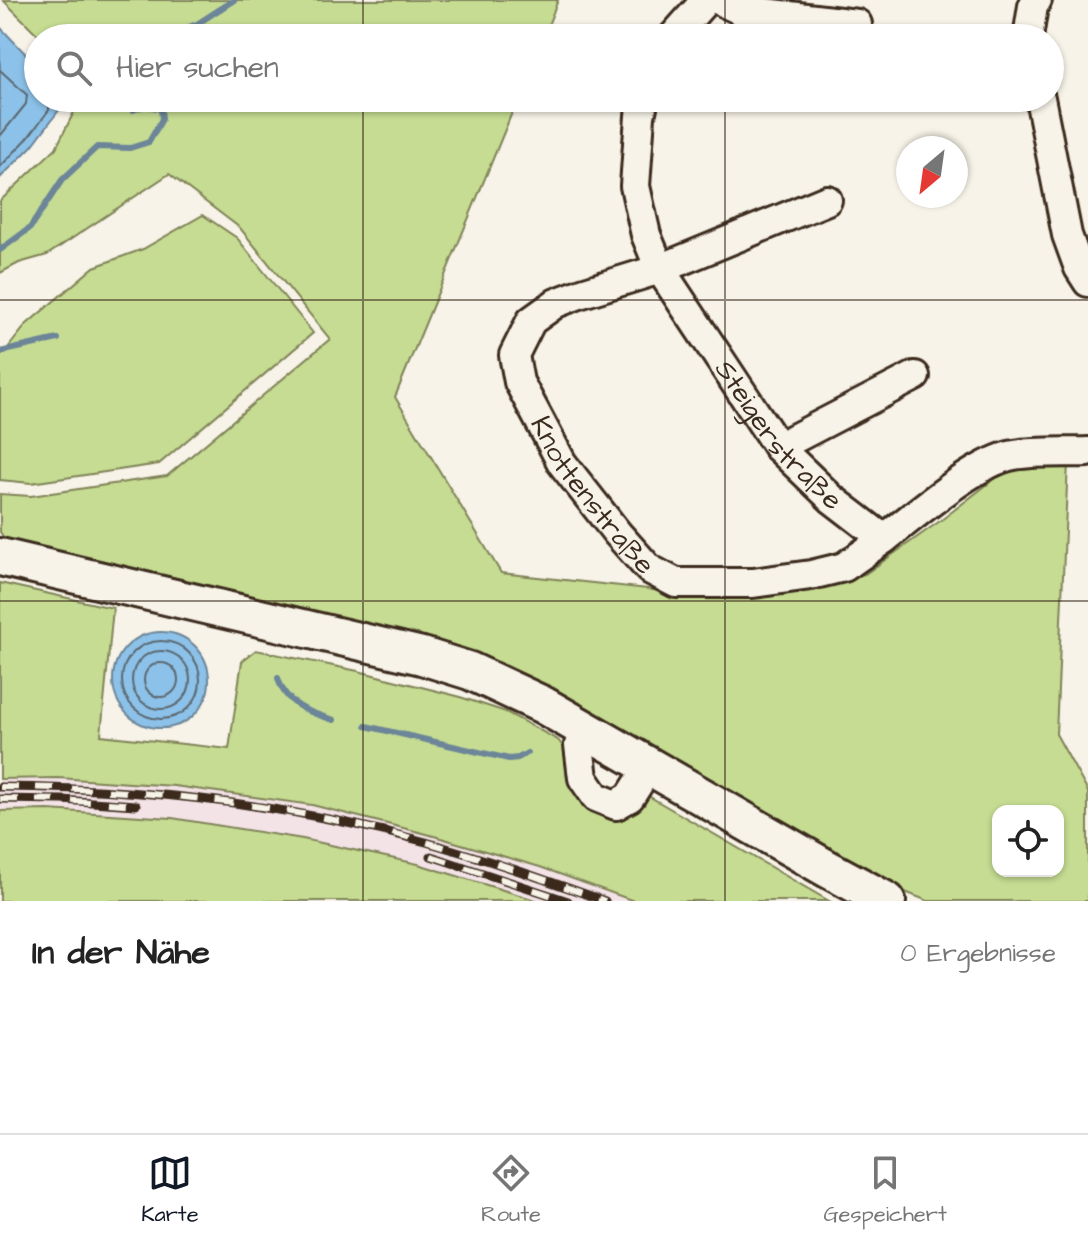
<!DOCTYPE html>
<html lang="de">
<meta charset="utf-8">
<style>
:root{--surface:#fff;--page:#f2f2f2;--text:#222;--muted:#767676;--line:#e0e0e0;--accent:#111827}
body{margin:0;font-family:"Architects Daughter",sans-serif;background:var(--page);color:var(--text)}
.controls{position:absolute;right:24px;bottom:24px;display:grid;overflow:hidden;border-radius:16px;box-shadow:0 2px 6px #0004}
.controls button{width:72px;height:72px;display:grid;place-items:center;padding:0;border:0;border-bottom:2px solid var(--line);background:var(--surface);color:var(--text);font:40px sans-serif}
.compass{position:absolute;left:896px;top:136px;width:72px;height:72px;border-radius:50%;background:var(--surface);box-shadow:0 2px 6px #0004;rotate:209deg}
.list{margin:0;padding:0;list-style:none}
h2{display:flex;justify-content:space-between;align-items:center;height:104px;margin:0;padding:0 32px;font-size:34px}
h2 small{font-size:26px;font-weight:400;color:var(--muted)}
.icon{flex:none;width:44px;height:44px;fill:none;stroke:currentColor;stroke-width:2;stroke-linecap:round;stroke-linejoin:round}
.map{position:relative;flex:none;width:1088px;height:901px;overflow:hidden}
.search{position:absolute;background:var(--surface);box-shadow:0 2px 6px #0004;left:24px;right:24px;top:24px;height:88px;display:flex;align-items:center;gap:20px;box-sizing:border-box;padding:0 28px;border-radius:44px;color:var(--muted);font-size:30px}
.sheet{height:232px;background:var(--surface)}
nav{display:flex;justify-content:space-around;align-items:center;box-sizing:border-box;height:112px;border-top:2px solid var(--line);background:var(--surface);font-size:22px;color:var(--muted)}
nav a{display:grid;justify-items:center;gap:4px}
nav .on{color:var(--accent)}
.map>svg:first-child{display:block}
</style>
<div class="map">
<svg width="1088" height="901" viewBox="0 0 1088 901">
<rect width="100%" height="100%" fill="#f7f3e8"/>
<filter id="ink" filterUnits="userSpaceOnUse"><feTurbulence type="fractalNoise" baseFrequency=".0125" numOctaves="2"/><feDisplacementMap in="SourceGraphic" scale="16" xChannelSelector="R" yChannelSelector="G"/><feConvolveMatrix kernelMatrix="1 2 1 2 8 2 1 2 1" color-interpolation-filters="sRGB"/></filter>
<g filter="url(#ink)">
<path fill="#f3e3e7" d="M58,778L174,786L312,805L427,834L540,867L634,901H539L418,864L303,839L172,818L48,810L0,811V779Z"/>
<path fill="#c5dc92" stroke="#808358" stroke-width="2" fill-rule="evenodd" d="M3,0H558L543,38H41Z
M81,98H518L395,397L501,573L648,589L697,598L758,595L865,574L940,521L1011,466L1068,462L1056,734L1088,792V901H928L851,871L546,691L6,541L0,532V494L31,496L167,476L330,339L240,228L169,174L47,255L19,263L0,273V201L56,148ZM998,811H1058V871H998Z
M203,215L237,238L313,333L159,464L31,483L0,480V355L3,354L27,324L94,267L143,249Z
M0,583L113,608L101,735L229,749L242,661L256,650L358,671L457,696L506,712L558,740L574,761L571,790L624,819L645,794L829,901H634L540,867L427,834L312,805L174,786L58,778L0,779Z
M48,810L172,818L303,839L418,864L539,901H0V811Z"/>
<path fill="#8cc2e9" stroke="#6c8598" stroke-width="2" d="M0,27L38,67V98H56L59,110L32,146L0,178Z
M113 680a48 48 0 1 1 96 0a48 48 0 1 1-96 0Z"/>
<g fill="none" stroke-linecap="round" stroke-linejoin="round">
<path stroke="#5b676f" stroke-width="2" d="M0,70L27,95L26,104L0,136
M0,167L26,140L49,110V98
M122 680a39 39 0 1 1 78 0a39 39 0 1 1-78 0Z
M132 680a29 29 0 1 1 58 0a29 29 0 1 1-58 0Z
M144 680a17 17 0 1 1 34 0a17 17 0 1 1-34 0Z"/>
<path stroke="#6c8598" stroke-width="6" d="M160,38L197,24L234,0
M0,250L30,228L62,180L97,147L130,148L149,142L162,119L161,109L146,105L133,110L124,100L125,98
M0,352L58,339
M278,678C285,705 310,713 334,720
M366,726L509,759L518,758L527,753"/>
<defs>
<g id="minor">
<path d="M719,0L740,10L857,24"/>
<path d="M672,38L706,0"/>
<path d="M1028,38L1033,6L1037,0"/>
<path id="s1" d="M644,98L640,116L635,186L646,235L660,269L778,447L832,499L884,539C915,515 977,461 1014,455C1038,451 1064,453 1088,452"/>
<path d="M1040,98L1067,235L1079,268L1088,282"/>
<path id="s2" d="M827,200L660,269L582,293L556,303L531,321L514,355L519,382L562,463L617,533L649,569L676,583H753L811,575L844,567L884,539"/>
<path d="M778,447L915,376"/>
<path d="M579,745L583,778L596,797L616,805L630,797L649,767"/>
</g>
<path id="major" d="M0,557L422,656L470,671L543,705L826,868L887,901"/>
</defs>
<use href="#minor" stroke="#3b2a1e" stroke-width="34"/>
<use href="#major" stroke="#3b2a1e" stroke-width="42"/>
<use href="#minor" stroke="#f7f3e8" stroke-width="28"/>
<use href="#major" stroke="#f7f3e8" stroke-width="36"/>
<defs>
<path id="rail" d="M0,787C143,788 288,804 426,842C487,859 546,880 605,901
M0,799L62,800L136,805
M431,856L568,901"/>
</defs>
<use href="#rail" stroke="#3b2a1e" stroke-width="9"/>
<use href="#rail" stroke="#f7f3e8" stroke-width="6" stroke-dasharray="18" stroke-linecap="butt"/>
</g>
</g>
<path fill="none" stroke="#3b2a1e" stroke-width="2" stroke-opacity="0.55" d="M363,0V38M725,0V38M363,98V901M725,98V901M0,300H1088M0,601H1088"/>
<g text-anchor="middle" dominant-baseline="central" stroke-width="8" stroke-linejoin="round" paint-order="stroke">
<g font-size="28" fill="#3b2a1e" stroke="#f7f3e8">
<text stroke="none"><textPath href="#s1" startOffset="380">Steigerstraße</textPath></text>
<text stroke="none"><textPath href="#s2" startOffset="522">Knottenstraße</textPath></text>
</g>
</g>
</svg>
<div class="controls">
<button><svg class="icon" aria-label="locate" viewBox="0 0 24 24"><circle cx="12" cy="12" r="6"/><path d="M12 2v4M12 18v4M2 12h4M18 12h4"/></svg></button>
</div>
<svg class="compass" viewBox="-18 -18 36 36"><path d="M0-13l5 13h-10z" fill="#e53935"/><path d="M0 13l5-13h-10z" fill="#767676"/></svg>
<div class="search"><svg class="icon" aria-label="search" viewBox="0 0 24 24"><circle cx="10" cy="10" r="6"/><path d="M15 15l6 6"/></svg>Hier suchen</div>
</div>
<section class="sheet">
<h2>In der Nähe<small>0 Ergebnisse</small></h2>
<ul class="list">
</ul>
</section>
<nav>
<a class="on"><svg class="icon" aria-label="map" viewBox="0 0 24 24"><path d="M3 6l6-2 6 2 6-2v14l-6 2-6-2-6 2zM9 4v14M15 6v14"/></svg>Karte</a>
<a><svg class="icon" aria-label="directions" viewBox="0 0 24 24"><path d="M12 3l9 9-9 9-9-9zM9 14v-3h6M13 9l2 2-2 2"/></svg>Route</a>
<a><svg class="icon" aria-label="saved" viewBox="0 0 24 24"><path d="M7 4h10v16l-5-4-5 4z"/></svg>Gespeichert</a>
</nav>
